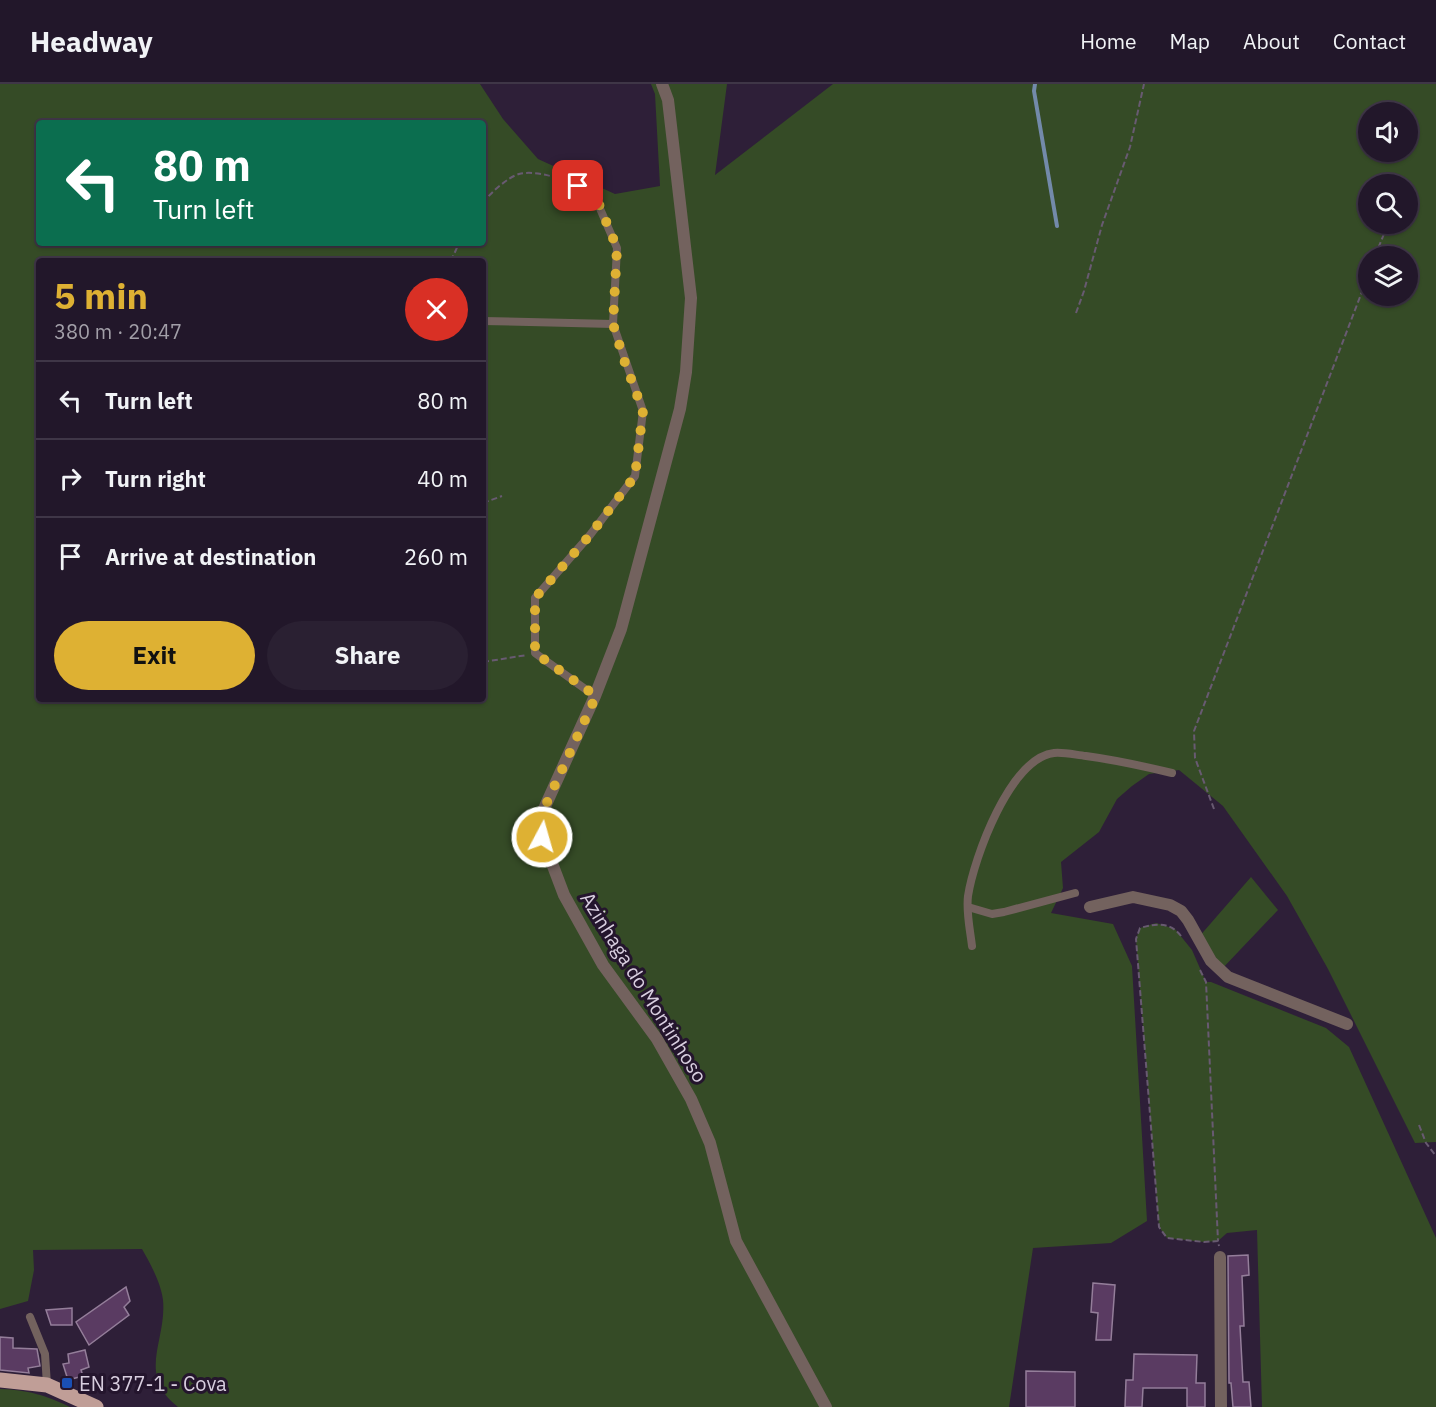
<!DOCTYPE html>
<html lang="en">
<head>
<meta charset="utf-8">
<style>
	body { margin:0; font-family:"IBM Plex Sans",sans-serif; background:#2a2032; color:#f1f3f6; height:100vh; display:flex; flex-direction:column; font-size:22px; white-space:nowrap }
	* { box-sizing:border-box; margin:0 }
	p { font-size:20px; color:#a29fa8 }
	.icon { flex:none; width:33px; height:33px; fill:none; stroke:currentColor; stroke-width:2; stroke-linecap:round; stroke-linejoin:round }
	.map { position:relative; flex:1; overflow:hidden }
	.drawer { position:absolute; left:36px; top:174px; width:450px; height:444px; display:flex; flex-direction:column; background:#22172a; border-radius:6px; box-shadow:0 2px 4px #0004,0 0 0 2px #3f3647 }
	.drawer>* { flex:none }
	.top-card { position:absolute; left:36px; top:36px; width:450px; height:126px; border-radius:6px; box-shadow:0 2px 4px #0004,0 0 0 2px #3f3647; background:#0b6e4f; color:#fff; overflow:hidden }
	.fabs { position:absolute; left:1358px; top:18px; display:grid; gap:12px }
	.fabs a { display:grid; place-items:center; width:60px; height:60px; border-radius:50%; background:#22172a; box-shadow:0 2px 4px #0004,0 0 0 2px #3f3647; font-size:30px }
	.pin { position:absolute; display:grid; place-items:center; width:51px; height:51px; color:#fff; margin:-26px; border-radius:12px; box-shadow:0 3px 9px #0006 }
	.me { position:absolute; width:66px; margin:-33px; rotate:6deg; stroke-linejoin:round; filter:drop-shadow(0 0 4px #0008) }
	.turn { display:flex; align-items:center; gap:21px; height:126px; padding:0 18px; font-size:27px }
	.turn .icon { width:78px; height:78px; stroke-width:2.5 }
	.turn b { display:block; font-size:42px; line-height:51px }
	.round { display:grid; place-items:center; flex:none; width:63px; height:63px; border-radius:32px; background:#2a2032 }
	.summary { display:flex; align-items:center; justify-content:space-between; height:102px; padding:0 18px }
	h1 { font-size:36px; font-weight:700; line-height:45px; color:#deb133 }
	.action { display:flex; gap:12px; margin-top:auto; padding:12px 18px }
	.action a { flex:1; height:69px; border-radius:36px; background:#deb133; color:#111; font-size:24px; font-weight:700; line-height:69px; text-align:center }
	.action a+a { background:#2a2032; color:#f1f3f6 }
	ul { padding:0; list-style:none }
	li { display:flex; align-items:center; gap:18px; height:78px; padding:0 18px; border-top:2px solid #3f3647 }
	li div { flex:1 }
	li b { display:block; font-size:22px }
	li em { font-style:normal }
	header { display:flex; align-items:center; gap:36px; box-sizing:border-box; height:84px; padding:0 30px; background:#22172a; border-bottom:2px solid #3f3647 }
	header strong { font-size:28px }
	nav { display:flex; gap:33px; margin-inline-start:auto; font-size:21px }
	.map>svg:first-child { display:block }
</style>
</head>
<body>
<header>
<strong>Headway</strong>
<nav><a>Home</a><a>Map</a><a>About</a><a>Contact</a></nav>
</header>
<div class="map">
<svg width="1436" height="1323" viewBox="0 0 1436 1323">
	<rect width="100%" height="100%" fill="#2e1f38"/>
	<path fill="#354b26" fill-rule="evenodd" d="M0,0H480L503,35L538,75L615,110L660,102L655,10L651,0H727L715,91L833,0H1436V1058L1415,1059L1328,885L1287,812L1223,722L1179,686L1149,690L1132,702L1117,715L1099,748L1061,778L1063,804L1051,829L1113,840L1132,882L1147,1137L1111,1159L1033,1164L1009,1323H178C136,1290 167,1257 163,1216C161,1199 150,1179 142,1165L33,1166L34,1186L28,1217L0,1225ZM1368,28H1407V68H1368ZM39,39H483V159H39ZM1368,100H1407V140H1368ZM1368,172H1407V212H1368ZM39,177H483V615H39Z
		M1251,793L1278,826L1220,887L1198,854Z
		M1156,839L1175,845L1192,866L1206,898H1211L1326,944L1349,963L1436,1154V1323H1262L1257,1146L1227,1149L1218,1157L1204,1158L1167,1154L1159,1143L1136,855L1140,844Z
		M0,1305C28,1306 45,1311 70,1323H0Z"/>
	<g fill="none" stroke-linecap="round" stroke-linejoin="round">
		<path stroke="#738aaa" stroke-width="4" d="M1035,0L1034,7L1057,142"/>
	</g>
	<path fill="#5a3b62" stroke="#947e9a" stroke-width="1.5" d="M1248,1171L1249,1191L1242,1192L1244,1242H1240L1243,1298H1249L1251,1323H1233L1231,1299H1229L1228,1172Z
		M1093,1199L1115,1201L1111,1256H1096L1098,1229L1091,1228Z
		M126,1203L130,1217L124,1223L129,1231L89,1261L76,1238Z
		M72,1224V1241H51L46,1226Z
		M0,1253L13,1254V1264L37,1265L40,1282L28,1284L29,1289L0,1286Z
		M85,1266L89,1283L81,1286L83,1292L68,1296L63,1280L69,1279L68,1270Z
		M1134,1270L1197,1271L1196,1299H1205V1323H1187V1304H1143L1142,1323H1125L1126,1296H1133Z
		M1026,1287L1075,1288V1323H1026Z"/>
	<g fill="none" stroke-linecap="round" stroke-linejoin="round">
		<path stroke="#685a71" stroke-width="2" stroke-dasharray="6 3" stroke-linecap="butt" d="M483,119C489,110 508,93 519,90C537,85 571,97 586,107
			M1375,172L1388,140
			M451,177L459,159
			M1076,229L1084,207L1102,141L1130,63L1144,0
			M483,419L502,412
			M483,578L527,571
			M1214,725L1195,674L1194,647L1368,192
			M1181,852C1170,838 1157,839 1140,844L1136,855L1159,1143L1167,1154L1204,1158L1218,1157L1219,1162
			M1200,886L1206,898L1218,1157
			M1419,1041L1426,1059L1436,1072"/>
		<path stroke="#73625e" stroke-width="8" d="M483,237L613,240
			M595,612L535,569V514L590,451L635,392L643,327L613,240L617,164L595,113
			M968,823L992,830L1004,828L1075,809
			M972,862C970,845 966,828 968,812C974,774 1010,674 1054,669C1064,668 1076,671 1086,672C1115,676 1143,682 1172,689
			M30,1233L45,1270L47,1301"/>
		<path stroke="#73625e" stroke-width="12" d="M662,0L668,16L691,214L686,288L680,325L621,545L595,612L543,727L542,753L564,811L603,881L657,955L691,1015L710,1059L736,1157L826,1323
			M1090,823L1133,813L1170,821L1181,827L1188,836L1211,877L1228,893L1347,940
			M1220,1173L1221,1323"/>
		<path stroke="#c09e97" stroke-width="15" d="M0,1296L47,1301L96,1323"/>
	</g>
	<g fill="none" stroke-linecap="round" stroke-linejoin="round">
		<path stroke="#deb133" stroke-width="10" stroke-dasharray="0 18" d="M542,753L543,727L596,612L535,569V514L590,451L635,392L643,327L624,276L613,240L617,164L596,113L578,102"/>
	</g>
	<rect fill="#1a4fb4" stroke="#24152d" stroke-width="2" x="61" y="1293" width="12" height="12" rx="3"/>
	<g text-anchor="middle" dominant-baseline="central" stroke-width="6" stroke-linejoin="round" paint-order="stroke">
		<g font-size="20" fill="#d8cedf" stroke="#24152d">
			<text transform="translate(644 903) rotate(58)">Azinhaga do Montinhoso</text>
		</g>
		<g font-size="20" fill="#d8cedf" stroke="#24152d" text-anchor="start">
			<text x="79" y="1299">EN 377-1 - Cova</text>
		</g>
	</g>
</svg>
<div class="fabs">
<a><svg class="icon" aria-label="sound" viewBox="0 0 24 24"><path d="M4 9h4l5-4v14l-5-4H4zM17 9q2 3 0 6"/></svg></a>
<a><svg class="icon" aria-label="search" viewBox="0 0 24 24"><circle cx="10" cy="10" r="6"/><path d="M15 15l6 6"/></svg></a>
<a><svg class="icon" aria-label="layers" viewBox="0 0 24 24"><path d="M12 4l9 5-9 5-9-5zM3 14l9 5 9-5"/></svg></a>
</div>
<div class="pin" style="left:578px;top:102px;background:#d93025"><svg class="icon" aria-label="arrive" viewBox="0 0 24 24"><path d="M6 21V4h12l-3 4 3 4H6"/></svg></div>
<svg class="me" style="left:542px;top:753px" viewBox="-20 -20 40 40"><circle r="17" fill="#deb133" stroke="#fff" stroke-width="3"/><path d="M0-11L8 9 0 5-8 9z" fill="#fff"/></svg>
<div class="top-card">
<div class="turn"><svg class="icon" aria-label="left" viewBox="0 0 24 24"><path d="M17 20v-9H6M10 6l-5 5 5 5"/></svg><div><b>80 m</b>Turn left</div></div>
</div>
<section class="drawer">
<div class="summary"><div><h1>5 min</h1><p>380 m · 20:47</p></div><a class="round" style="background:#d93025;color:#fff"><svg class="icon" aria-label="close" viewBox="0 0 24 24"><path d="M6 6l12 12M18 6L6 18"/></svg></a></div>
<ul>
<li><svg class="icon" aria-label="left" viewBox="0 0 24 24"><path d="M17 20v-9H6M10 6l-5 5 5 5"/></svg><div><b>Turn left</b></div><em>80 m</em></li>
<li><svg class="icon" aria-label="right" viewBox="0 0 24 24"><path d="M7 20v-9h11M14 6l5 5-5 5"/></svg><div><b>Turn right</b></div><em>40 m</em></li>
<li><svg class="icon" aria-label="arrive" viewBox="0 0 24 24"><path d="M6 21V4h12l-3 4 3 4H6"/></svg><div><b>Arrive at destination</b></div><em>260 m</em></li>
</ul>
<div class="action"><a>Exit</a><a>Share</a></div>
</section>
</div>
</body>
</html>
